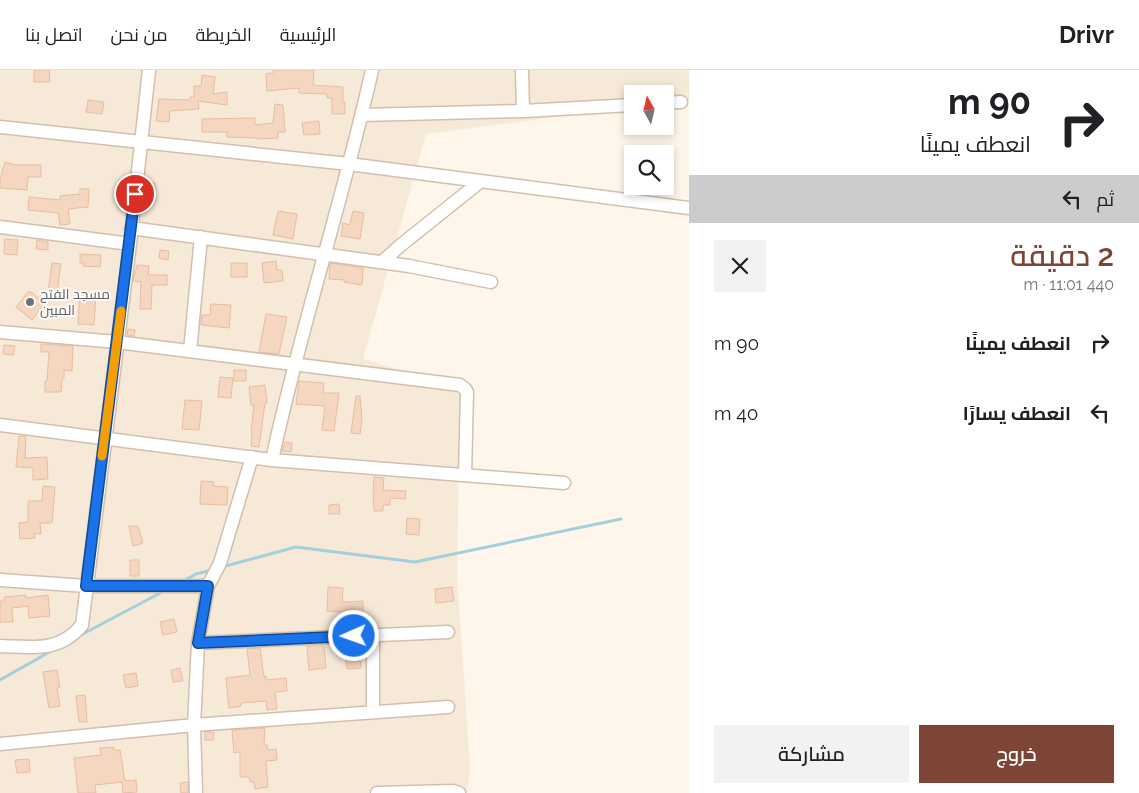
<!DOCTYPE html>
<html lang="ar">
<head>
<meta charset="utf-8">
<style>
	body { margin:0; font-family:Raleway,Cairo,sans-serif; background:#f2f2f2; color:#202124; direction:rtl; height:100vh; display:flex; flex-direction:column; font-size:19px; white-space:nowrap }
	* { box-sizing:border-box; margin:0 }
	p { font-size:16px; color:#757577 }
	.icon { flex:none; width:28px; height:28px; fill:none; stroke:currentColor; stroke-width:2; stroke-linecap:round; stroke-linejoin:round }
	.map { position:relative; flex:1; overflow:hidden; direction:ltr }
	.panel { display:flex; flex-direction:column; background:#fff; width:450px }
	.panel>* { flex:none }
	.top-card { background:#fff; color:#202124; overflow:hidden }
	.needle { width:32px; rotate:352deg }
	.fabs { position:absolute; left:624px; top:15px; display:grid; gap:10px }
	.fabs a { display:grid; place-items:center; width:50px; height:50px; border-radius:0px; background:#fff; box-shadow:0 2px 8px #0003; font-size:25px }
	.pin { position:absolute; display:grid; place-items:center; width:42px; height:42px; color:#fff; margin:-21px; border:2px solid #fff; border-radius:50%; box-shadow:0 1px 5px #0007 }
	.me { position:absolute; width:55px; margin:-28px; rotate:268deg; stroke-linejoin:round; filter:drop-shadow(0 0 4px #0008) }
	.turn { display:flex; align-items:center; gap:18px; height:105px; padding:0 25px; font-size:22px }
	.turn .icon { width:65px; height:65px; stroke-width:2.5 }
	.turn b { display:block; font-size:35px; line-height:42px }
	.then { display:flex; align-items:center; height:48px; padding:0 25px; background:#0003; gap:10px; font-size:19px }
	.round { display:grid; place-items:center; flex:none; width:52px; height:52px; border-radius:0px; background:#f2f2f2 }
	.head { display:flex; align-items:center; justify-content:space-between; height:85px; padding:0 25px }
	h1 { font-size:30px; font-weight:600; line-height:38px; color:#7c4535 }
	.primary-button { display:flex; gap:10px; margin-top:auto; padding:10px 25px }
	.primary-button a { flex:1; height:58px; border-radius:0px; background:#7c4535; color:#fff; font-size:20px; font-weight:600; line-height:58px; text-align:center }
	.primary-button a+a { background:#f2f2f2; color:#202124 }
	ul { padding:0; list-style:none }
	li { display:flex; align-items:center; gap:15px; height:70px; padding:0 25px }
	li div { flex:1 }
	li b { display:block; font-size:19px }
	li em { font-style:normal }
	header { display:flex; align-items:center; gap:30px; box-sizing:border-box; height:70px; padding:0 25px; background:#fff; border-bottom:1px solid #e0e0e0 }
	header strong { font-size:24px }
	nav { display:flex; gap:28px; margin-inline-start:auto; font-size:18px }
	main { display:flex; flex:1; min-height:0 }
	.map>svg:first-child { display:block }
</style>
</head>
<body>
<header>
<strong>Drivr</strong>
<nav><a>الرئيسية</a><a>الخريطة</a><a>من نحن</a><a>اتصل بنا</a></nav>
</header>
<main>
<section class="panel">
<div class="top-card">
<div class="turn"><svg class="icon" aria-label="right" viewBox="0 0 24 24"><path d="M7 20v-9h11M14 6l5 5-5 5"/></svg><div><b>90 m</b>انعطف يمينًا</div></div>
<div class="then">ثم<svg class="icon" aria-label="left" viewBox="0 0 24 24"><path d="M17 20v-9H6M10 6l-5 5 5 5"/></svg></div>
</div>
<div class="head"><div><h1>2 دقيقة</h1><p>440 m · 11:01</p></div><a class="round"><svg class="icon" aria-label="close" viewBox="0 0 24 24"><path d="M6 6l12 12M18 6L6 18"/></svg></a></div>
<ul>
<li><svg class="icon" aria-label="right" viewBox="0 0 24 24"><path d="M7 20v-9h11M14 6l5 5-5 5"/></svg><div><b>انعطف يمينًا</b></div><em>90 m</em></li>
<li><svg class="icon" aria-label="left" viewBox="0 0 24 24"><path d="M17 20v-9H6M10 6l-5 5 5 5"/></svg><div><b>انعطف يسارًا</b></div><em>40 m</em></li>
</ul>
<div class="primary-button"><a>خروج</a><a>مشاركة</a></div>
</section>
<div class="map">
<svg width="689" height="723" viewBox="0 0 689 723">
	<rect width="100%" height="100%" fill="#fef6ea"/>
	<path fill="#f6e9d8" d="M0,0H689V30L665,33V24H632V37L426,64L363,289L460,318L457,507L470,696L467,723H0Z"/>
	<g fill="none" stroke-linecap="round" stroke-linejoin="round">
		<path stroke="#a2d1dc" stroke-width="3" d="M222,497L296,477L415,492L621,449
			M183,511L196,504L212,500
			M79,566L164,521
			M0,610L53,580"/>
	</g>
	<path fill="#f5d6c0" stroke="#e8bd9f" d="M34,0H49L50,12H34Z
		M273,0H314L313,15L343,17V32H345V44H332V28H327V24L299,23V18L267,21L266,4L273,3Z
		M202,5L215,7L213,24L227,22V35L198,31L199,39L170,41L169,52L156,51L159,29L190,30V27H194V16H201Z
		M88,30L104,32L102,44L86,42Z
		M275,34L283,35L285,62H278V68L257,69V68L227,67V62H202V49L255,48V55L273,53Z
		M319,51L320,64L304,65L302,53Z
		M5,92L16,95H41V107H28L27,120L0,118V109Z
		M147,113H155V123H147Z
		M80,119H89L88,137L68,139L70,154L60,155L58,143L28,140L29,127L60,130V126L80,124Z
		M278,141L297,144L293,169L273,165Z
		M353,141L364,143L360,169L341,166L343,153L350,155Z
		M5,169L18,170L17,185L4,184Z
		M37,170L48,172V180L36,179Z
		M160,180L169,181L168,190L159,188Z
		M80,184L101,185L100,197L83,196L84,193H80Z
		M276,191L277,200H282L283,211L264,213L262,193Z
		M52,193L61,194L57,223L48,222Z
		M231,193H247V207H231Z
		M330,193L363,198L362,215L344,212V210L329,209Z
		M137,195L149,196L148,205H167V215H152L151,239H140L141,212L133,211Z
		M28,222H31L45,233L32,250L16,237Z
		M80,222L96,223L94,255L78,254Z
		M211,234L231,235L229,258L201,255L202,245H210Z
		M266,244L287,247L279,284L259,282Z
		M128,259L135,260L134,266L127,265Z
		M41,274L73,276L72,301L64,300V308H62L61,322H45V311H47L49,282H41Z
		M4,275L15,276L13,285L3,284Z
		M234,300H246V311H234Z
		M220,307L233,308L231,328L218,327Z
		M299,311L324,313L323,323H339L334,361L322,360L325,336L296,334Z
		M265,315L267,333H265L259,377L251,376L252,361H251L254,335H251L249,317Z
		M356,326H360L362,350L360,364L351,363Z
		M185,330L202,331L199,360L182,359Z
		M19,366L26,367L25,388L47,387L48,409L33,410V398L16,397Z
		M285,372L292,373L291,382L282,381Z
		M374,407L384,408L383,420L406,421L405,429L390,428V435H383V441H374L373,426Z
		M201,411L214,412L213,416L228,417L227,435L200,434Z
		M43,416L55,417L52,453H40L41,464H34L35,468L20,469L19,453L28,452V431H42Z
		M339,434L340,444H329V435Z
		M407,448L420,449L419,465L406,464Z
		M129,456H138L143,473L133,476Z
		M130,490H139V506H130Z
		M328,517L343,518L342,532L363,531V543L345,544V542L327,541Z
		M452,517L454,531L436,533L435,519Z
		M26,525V528L48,525L50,546L29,548L28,536L12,538L13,552H0V531H4V527Z
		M174,549L177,562L163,565L160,552Z
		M307,576H324L326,598L309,600Z
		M260,578L264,607L266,606V610L286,608L287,621L275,622L277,639L267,640L266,631L241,633V636L229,638L226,608L250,605L247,579Z
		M359,583L361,598L347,599L345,585Z
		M180,598L183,611L173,612L171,600Z
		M57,600L60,617L57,618L60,636L49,638L43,602Z
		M136,603L138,616L126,618L123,605Z
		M85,625L87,652H79L76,626Z
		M265,658L264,675H267L268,680L276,679L277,690L266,691L268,717L255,719L254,712H250L249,707H240V682L234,683L232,660Z
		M205,662H214L213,670H205Z
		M114,677V680H120L125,711L136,710L137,722L123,723L122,712L95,715L96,723H78L74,688L101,685L100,678Z
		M29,689L30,702L17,703L15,690Z
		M188,712V723H181L180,713Z"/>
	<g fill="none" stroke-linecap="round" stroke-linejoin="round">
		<defs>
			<path id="minor" d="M522,0L523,41
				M665,33L681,32
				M362,45L523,41L632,35
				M0,57L349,94L689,138
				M0,157L130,174
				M131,158L409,196L491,212
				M382,192L401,175L481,111
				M0,262L117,272L460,315L465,319L467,322L465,405
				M190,281L201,167
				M0,355L272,390L564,413
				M272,390C300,259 343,131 372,0
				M0,510L86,516H208
				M198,573L448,562
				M0,576C32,577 59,583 82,555L130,174L149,0
				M373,642V566
				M0,674L194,655L448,637
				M196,723L194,655L198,573L208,516L220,493L252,387
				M377,723L453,721L459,723"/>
		</defs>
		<use href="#minor" stroke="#d2bfae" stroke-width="15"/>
		<use href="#minor" stroke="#fff" stroke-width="12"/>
	</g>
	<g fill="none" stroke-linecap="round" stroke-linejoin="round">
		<defs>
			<path id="route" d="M135,124L86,516H208L198,573L354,566"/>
		</defs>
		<use href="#route" stroke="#114b97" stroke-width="12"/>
		<use href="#route" stroke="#1a73e8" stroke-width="9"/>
		<path stroke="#f59e0b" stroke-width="9" d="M102,386L121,241"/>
	</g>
	<circle fill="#6b7280" stroke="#fffaf2" stroke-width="2" cx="30" cy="232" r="5"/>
	<g text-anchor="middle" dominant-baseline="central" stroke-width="4" stroke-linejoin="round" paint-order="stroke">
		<g font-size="14" fill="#5b616d" stroke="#fffaf2" text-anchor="start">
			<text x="40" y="224">مسجد الفتح<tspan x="40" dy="16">المبين</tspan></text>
		</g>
	</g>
</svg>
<div class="fabs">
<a><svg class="needle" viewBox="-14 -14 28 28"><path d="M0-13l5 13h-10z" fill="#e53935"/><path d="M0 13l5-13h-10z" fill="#757577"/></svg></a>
<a><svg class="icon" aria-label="search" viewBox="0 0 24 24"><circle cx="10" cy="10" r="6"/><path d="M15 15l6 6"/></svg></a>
</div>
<div class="pin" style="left:135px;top:124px;background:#d93025"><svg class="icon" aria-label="arrive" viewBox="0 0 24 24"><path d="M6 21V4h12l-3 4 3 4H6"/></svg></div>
<svg class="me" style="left:354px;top:566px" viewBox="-20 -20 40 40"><circle r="17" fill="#1a73e8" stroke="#fff" stroke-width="3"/><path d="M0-11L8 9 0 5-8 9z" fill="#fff"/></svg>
</div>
</main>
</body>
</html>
